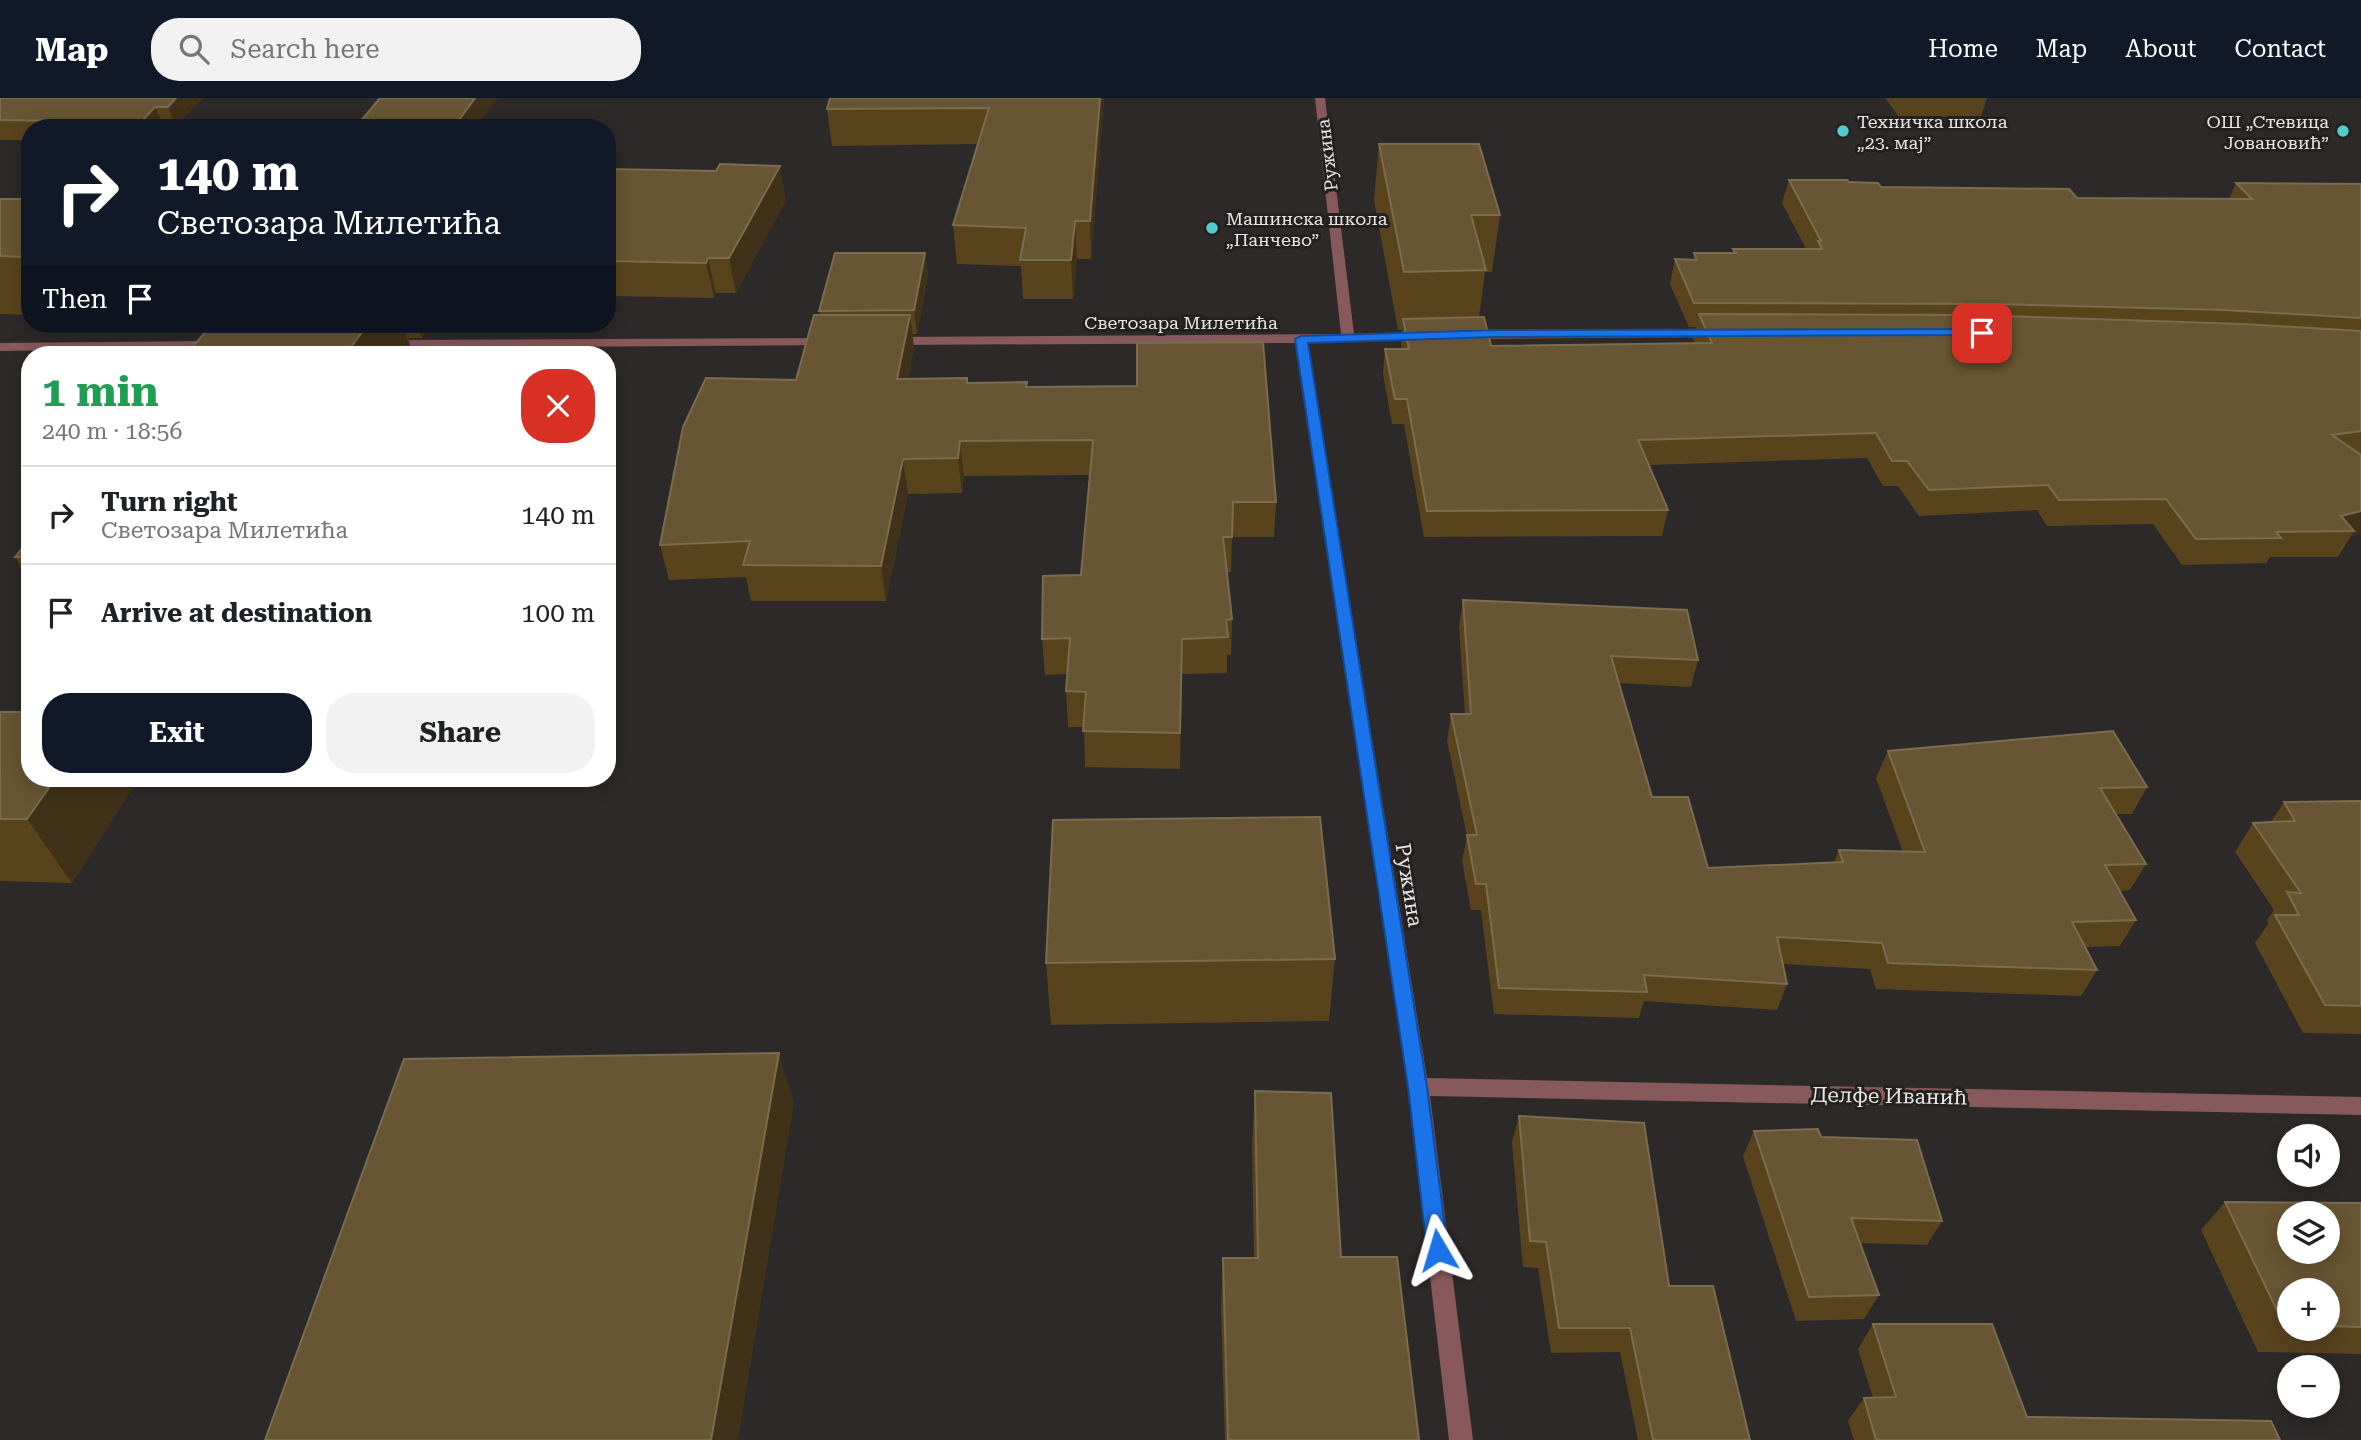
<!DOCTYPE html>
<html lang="en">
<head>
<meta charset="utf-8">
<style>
	body { margin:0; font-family:"Roboto Serif",serif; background:#f2f2f2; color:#202124; height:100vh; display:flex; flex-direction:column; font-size:26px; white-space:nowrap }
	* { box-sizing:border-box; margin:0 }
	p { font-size:23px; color:#757577 }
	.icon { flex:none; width:38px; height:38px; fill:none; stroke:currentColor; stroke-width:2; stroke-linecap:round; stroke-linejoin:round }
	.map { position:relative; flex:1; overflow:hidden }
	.panel { position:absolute; left:21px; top:248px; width:595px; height:441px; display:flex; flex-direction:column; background:#fff; border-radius:28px; box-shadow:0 4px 18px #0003 }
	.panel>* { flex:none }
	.guide { position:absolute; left:21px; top:21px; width:595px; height:214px; border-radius:28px; box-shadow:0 4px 18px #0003; background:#111827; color:#fff; overflow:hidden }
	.tools { position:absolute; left:2277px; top:1026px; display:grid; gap:14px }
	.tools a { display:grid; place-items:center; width:63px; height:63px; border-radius:50%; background:#fff; box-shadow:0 4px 18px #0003; font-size:35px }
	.pin { position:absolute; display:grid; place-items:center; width:60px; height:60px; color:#fff; margin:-30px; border-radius:14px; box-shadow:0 4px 10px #0006 }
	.me { position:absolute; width:77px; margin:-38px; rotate:353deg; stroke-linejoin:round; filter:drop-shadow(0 0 5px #0008) }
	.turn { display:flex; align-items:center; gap:24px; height:147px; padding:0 21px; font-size:32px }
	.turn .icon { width:91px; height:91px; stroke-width:2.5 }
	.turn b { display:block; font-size:49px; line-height:60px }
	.then { display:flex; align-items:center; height:66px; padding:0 21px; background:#0003; gap:14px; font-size:26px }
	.round { display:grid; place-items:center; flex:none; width:74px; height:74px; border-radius:28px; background:#f2f2f2 }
	.head { display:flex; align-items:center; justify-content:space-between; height:119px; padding:0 21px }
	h1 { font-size:42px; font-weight:700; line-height:52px; color:#1e9e55 }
	.cta { display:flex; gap:14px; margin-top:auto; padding:14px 21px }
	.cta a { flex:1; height:80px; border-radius:28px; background:#111827; color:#fff; font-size:28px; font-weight:700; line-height:80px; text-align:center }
	.cta a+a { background:#f2f2f2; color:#202124 }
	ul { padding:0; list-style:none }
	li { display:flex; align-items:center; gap:21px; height:98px; padding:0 21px; border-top:2px solid #e0e0e0 }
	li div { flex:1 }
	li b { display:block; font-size:26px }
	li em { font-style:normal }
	header { display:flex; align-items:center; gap:42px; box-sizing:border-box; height:98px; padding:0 35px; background:#111827; color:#fff }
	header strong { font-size:33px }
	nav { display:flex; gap:38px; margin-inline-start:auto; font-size:24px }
	.search { width:490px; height:63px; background:#f2f2f2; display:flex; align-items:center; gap:18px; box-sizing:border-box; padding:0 24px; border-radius:28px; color:#757577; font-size:26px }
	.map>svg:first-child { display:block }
</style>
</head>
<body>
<header>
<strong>Map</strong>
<div class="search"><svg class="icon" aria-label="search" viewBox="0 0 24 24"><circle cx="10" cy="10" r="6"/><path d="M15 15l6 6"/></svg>Search here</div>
<nav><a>Home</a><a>Map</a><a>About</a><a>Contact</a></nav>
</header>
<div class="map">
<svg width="2361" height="1342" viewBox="0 0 2361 1342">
	<rect width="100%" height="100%" fill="#2d2928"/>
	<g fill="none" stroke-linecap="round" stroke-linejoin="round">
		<path fill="#88595a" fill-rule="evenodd" d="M1315,0H1325L1354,236L1423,234L1429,238L1423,242L1308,245L1427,980L2361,999V1017L1430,998L1473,1342H1449L1408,989L1295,245L892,247L885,243L892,239L1341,236Z
			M1717,232L1722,233V239L1465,241L1459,237L1465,233Z
			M829,240L836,244L834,247L388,250L381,246L388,242Z
			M216,243L221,244V250L0,253V245Z"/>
	</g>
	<path fill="#59431d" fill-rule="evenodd" d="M0,0H203L176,28H164L162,30H30V42H0Z
		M1104,0L1091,161H1077L1073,201H1023L1021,168L957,166L953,127L978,46L832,48L827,11Z
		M1885,0H1987L1981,18L1899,19Z
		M1379,46L1500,117L1492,174H1485L1479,219L1491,248L1695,245L1693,240L1696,229H1689L1670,186L1675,161L1693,162L1694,155H1732L1733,151H1806L1782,105L1789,82L1849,84L1881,89L2077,100L2229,101L2236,85L2361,86V435L2351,438L2338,459H2270L2266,465L2182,467L2153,426L2047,428L2037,412L1919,418L1898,388H1883L1867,360L1649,367L1668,412L1662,438L1424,439L1404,326H1392L1383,276L1385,251H1402L1401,245L1402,232H1398L1374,102Z
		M607,71L786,102L736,195H716L714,200L607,198Z
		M0,101H30V217L0,216Z
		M925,155L928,178L917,236H912L914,250L908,281L1027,289L1276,404L1274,439H1232L1231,474H1227L1232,521L1231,557H1227V575L1182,576L1180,671L1085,669L1084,629H1068L1066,593L1067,576L1045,577L1042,541L1081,477L1090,377L964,378L962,395L908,396L886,503H751L746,479L669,482L660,447L796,282L820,217L819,213Z
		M212,226H431L422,240H408L412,253L410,257H186Z
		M30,441V482L15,459Z
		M1463,502L1698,562L1691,589L1619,585L1652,699L1708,770L1834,765L1839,752L1903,754L1876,680L1888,653L2147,689L2132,716H2115L2146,766L2130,792L2120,793L2136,822L2120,848L2086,849L2097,872L2081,898L1876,891L1870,871L1783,866L1787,886L1777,912L1644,903L1639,920L1494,916L1481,812H1471L1462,763L1467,738L1447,643L1451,616H1465L1459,529Z
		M0,614L134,687L72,785L0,783Z
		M2361,703V936L2303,935L2255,845L2268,826L2267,822L2274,812L2235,754L2253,725L2271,724L2284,704Z
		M1335,861L1329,923L1051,927L1046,865Z
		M1255,993L1341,1159L1419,1342H1225L1221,1211L1223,1160H1254L1252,1047Z
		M1519,1018L1669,1188L1750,1342H1638L1620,1254L1551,1255L1538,1170L1523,1169L1512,1044Z
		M1754,1033L1821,1039L1942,1123L1927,1147L1860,1145L1879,1197L1864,1221L1796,1223L1743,1058Z
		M2225,1104L2361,1105V1256L2258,1254L2201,1132ZM2289,1192H2328V1230H2289Z
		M1873,1226L2027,1319L2280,1342H1854L1848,1323L1864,1300H1873L1858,1251Z"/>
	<path fill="#413118" d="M176,0H203L176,28L168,9Z
		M475,0H498L476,30H453Z
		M1100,0H1104L1091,161L1090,123Z
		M155,9L164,28L162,30H144L141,24Z
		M780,68L786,102L736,195L729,160Z
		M1075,123L1077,161L1073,201L1071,162Z
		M925,155L928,178L917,236L914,212Z
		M708,160L716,195L714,200L706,165Z
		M910,217L914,250L901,315L897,281Z
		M368,226H402L412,253L410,257H345Z
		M417,226H431L422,240Z
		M960,343L964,378L962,395L958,360Z
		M903,361L908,396L886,503L881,468Z
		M2361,413V435L2351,438L2354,433L2341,418Z
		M1182,541V576L1180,671V635Z
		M55,681H130L134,687L72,785L27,721Z
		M779,955L794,1005L738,1342H711Z"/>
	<path fill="#685533" stroke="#7c6c4e" stroke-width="2" fill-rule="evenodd" d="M0,0H176L168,9H155L141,24L0,22Z
		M380,0H475L453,30H355Z
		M830,0H1100L1090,123H1075L1071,162H1020L1026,130L953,127L989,10L827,11Z
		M1379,46H1479L1500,117H1471L1486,172L1404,174Z
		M720,66L780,68L729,160H708L706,165L607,163V71L716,73Z
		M1789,82H1847L1849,84L1878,85L1881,89L2069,91L2077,100L2252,101L2236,85L2361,86V220L2224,212L1996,206L1694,205L1675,161L1697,162L1694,155H1736L1733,151H1822L1818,143H1821Z
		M0,101H30V159L0,158Z
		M835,155H925L914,212L819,213Z
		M1699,216L1975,217L2242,226L2361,233V333L2332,337L2361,357V413L2341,418L2354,433L2276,434L2281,440L2196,441L2166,401L2059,402L2048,387L1929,392L1907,363H1892L1876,335L1638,342L1668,412L1427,413L1407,301H1395L1385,251H1409L1403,221L1484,219L1491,248L1712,245Z
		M814,217H910L897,281L967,280V285L1027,284L1026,289L1137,288V245L1263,244L1276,404H1233L1232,439H1223L1232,521L1226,522L1228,539L1182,541L1180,635L1083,633L1086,594L1066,593L1070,540L1042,541L1043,478L1081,477L1093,342L960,343L958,360L903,361L881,468L743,467L750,443L660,447L683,329L706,280L796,282Z
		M212,226H368L345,257H186Z
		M30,441V459H15Z
		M1463,502L1687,512L1698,562L1611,558L1652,699H1688L1708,770L1843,764L1839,752L1925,754L1888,653L2113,633L2147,689L2100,690L2146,766L2105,767L2136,822L2072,824L2097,872L1888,865L1882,845L1777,839L1787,886L1644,877L1647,894L1499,890L1486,786H1476L1467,737H1477L1451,616H1471Z
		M0,614H30V681H55L27,721H0Z
		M2361,703V908L2325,907L2275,817H2299L2287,794L2301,795L2253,725L2295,723L2284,704Z
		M1320,719L1335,861L1046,865L1053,722Z
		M779,955L711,1342H265L404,961Z
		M1255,993L1331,995L1341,1159H1397L1419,1342H1228L1223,1160H1258Z
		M1519,1018L1644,1025L1669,1188H1713L1750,1342H1653L1630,1230H1559L1546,1144L1530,1143Z
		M1818,1031L1821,1039L1917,1042L1942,1123L1851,1120L1879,1197L1809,1199L1754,1033Z
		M2225,1104L2361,1105V1229L2328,1228V1192H2289V1227H2284ZM2289,1115H2328V1153H2289Z
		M1873,1226H1992L2027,1319L2271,1323L2280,1342H1876L1864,1300L1896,1299Z"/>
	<path fill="#1a73e8" stroke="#114b97" stroke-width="2" d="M1982,231L1988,235L1986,237L1497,239L1308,245L1427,989L1448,1152L1445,1158L1438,1161L1430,1158L1427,1152L1408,989L1295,241L1301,238L1497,232Z"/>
	<g fill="#52ccd0" stroke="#23201e" stroke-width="2.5">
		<circle cx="1843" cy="33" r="7"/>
		<circle cx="2343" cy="33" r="7"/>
		<circle cx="1212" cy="130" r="7"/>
	</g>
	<g text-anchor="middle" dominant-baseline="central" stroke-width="6" stroke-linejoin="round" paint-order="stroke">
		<g font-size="18" fill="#e8e6e5" stroke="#23201e" text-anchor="start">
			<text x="1857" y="23">Техничка школа<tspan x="1857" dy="21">„23. мај”</tspan></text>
			<text x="2329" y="23" text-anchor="end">ОШ „Стевица<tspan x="2329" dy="21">Јовановић”</tspan></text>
			<text x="1226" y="120">Машинска школа<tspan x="1226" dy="21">„Панчево”</tspan></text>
		</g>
		<g font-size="18" fill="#e8e6e5" stroke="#23201e">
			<text transform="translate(1327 57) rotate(-97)">Ружина</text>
			<text x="1181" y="224">Светозара Милетића</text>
		</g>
		<g font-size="21" fill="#e8e6e5" stroke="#23201e">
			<text transform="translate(1409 787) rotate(81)">Ружина</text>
			<text transform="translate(1889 998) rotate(1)">Делфе Иванић</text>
		</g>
	</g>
</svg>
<div class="tools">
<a><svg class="icon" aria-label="sound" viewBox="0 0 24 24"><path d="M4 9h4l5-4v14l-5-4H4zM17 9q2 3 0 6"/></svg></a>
<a><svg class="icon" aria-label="layers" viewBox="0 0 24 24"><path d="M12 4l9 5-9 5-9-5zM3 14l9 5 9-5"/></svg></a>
<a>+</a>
<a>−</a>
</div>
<div class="pin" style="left:1982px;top:235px;background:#d93025"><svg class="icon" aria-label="arrive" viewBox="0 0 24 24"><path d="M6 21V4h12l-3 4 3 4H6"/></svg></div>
<svg class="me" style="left:1438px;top:1152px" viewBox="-20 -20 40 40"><path d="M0-17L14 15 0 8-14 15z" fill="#1a73e8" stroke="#fff" stroke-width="4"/></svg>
<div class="guide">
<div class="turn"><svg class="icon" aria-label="right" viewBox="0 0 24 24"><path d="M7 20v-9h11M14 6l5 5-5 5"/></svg><div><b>140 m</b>Светозара Милетића</div></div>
<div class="then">Then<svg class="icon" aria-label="arrive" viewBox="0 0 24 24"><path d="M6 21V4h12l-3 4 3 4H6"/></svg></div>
</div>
<section class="panel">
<div class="head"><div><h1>1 min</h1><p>240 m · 18:56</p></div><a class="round" style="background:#d93025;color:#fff"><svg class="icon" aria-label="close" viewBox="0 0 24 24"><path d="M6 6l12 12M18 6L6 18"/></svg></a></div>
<ul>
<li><svg class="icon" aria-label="right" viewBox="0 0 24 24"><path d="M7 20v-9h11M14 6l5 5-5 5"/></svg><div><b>Turn right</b><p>Светозара Милетића</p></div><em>140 m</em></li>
<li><svg class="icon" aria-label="arrive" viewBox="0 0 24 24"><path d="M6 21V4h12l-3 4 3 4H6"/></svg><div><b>Arrive at destination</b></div><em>100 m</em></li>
</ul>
<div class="cta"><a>Exit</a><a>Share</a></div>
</section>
</div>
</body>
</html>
